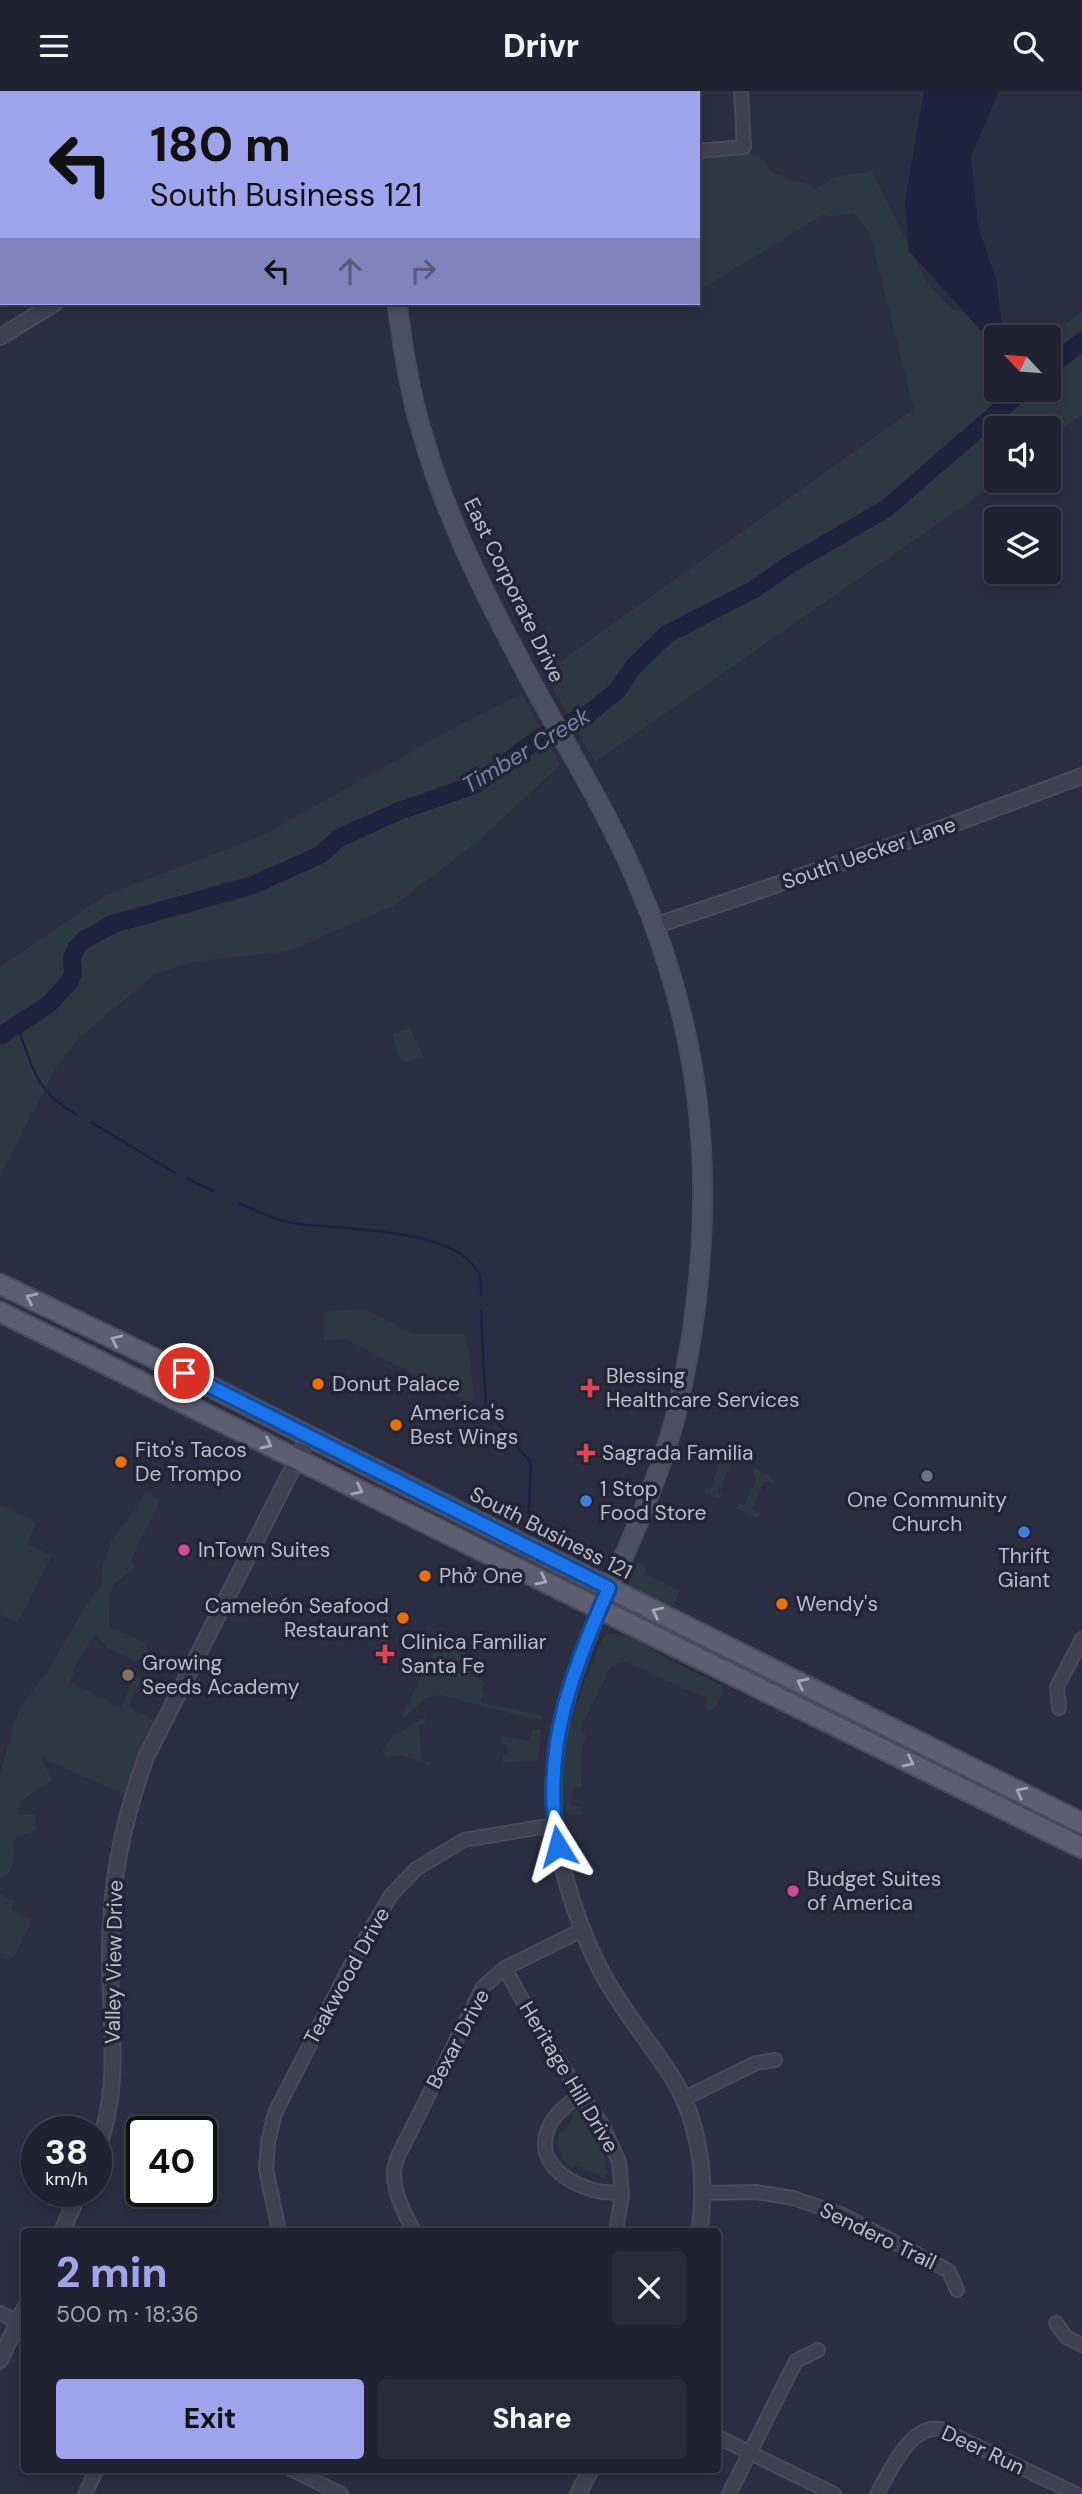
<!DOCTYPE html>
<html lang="en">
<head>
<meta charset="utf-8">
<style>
	body { margin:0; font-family:"DM Sans",sans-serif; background:#282a39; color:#f1f3f6; height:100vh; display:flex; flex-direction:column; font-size:26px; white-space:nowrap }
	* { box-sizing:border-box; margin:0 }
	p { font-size:23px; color:#a2a4ab }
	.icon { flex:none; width:38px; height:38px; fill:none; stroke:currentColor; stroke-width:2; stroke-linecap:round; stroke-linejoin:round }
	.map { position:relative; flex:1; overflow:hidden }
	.details { position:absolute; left:21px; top:2137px; width:700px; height:245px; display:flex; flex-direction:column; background:#202231; border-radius:7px; box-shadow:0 4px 10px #0003,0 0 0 2px #3d3f4d }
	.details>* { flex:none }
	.guide { position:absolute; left:0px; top:0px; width:700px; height:214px; box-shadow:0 4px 10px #0003,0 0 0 2px #3d3f4d; background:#9fa5ed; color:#111; overflow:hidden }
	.needle { width:46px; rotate:296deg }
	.buttons { position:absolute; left:984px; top:234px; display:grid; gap:14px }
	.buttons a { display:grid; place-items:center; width:77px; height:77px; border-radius:7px; background:#202231; box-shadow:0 4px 10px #0003,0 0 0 2px #3d3f4d; font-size:35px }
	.speed { position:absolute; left:21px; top:2025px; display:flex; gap:14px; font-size:35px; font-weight:700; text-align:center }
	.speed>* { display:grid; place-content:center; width:91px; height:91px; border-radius:50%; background:#202231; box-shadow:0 4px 10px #0003,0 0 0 2px #3d3f4d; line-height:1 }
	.speed small { font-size:18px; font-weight:400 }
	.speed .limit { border:4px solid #111; border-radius:10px; background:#fff; color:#111 }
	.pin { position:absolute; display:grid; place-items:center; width:60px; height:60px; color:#fff; margin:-30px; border:4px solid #fff; border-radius:50%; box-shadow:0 2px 7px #0007 }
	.me { position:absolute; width:77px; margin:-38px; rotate:352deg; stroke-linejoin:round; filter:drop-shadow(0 0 5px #0008) }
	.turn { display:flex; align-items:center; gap:24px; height:147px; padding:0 35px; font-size:32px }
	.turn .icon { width:91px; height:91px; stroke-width:2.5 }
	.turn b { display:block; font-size:49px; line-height:60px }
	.lanes { display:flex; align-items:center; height:66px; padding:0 35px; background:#0003; justify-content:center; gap:35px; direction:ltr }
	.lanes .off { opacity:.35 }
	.round { display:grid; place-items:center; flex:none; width:74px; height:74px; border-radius:7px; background:#282a39 }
	.overview { display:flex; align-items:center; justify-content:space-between; height:119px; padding:0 35px }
	h1 { font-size:42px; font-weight:800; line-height:52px; color:#9fa5ed }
	.cta { display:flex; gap:14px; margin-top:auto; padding:14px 35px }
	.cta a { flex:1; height:80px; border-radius:7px; background:#9fa5ed; color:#111; font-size:28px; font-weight:800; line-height:80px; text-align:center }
	.cta a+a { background:#282a39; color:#f1f3f6 }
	header { display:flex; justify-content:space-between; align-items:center; height:91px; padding:0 35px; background:#202231; font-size:32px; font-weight:800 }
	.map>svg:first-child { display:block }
</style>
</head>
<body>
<header><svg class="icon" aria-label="menu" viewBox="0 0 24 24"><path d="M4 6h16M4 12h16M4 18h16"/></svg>Drivr<svg class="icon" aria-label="search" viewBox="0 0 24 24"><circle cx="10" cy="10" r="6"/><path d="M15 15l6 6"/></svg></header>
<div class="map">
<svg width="1082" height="2403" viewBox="0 0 1082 2403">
	<rect width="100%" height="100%" fill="#2b2e41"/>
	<path fill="#2d3942" d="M750,62C766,66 765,77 777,83C789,90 803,90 816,98L834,86L872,80L927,192L953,219L977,224L997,245L996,299H1048V247H1046L1082,221V323L1048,349V338H996V390L966,413L595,671L544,582L914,318L870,143L854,122L828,126L824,123L698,200V67Z
		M522,603L560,674L477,751L393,815L289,860L191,871L155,883L78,948L54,980L0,1084V876L106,804L262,745L456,636Z
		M410,937L424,966L408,971L401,970L392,943Z
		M365,1218L413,1243H464L470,1265L474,1309L467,1310L345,1248L324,1249V1222L330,1220Z
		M717,1357L742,1371L741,1373L733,1370L718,1401L722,1404L719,1408L704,1401L706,1397L711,1398L721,1364L714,1360Z
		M753,1376L770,1385L774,1392L765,1390L752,1418L760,1422L757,1427L736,1417L739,1412L744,1414L757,1387L753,1382Z
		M147,1401L160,1410C151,1431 139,1448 131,1470L136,1475L113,1494L109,1513V1536L144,1551L151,1565L135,1570L108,1557L95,1543L76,1573L70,1591L121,1617L135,1585L142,1587L128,1616L155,1630L156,1633L126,1704L46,1669V1666L40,1667L53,1688L21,1710L18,1723L35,1724L37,1738L13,1749C15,1765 16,1780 0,1788V1683L14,1633L21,1615L51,1575L86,1514L101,1495L103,1473L112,1449Z
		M0,1413L36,1432L27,1453L52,1465L17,1532L0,1523Z
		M635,1472L642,1473L646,1478L645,1482L680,1500L674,1514L667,1516L634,1500L629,1495L631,1479Z
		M607,1542L632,1545L673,1571L721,1594L724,1600L715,1617L708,1619L706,1618L705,1607L624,1570L611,1576L580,1638L586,1643L582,1656L581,1696L573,1697L571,1714L581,1716L582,1724H567C549,1681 576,1612 593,1571C597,1561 600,1550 607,1542Z
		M442,1543L467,1556L457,1576L485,1591L481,1599L484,1601L480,1611L543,1625L542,1630L441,1604L427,1606L403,1627L402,1625Z
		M426,1627V1632L419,1634L422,1670L430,1671V1674L400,1664L387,1666L382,1661L390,1648L421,1628Z
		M533,1639H541L538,1670L502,1671L503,1664H508L507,1654L501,1653V1645L529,1650Z
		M0,1803L14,1810L11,1818L32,1830L14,1866L12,1865L9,1870L0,1866Z
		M577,2020C596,2029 605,2062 608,2081L603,2086L575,2074L572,2077C560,2069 556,2054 559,2041H563L574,2026L572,2024Z"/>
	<path fill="#1f223e" d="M924,0H999L971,66L978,135L996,189L1002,233L983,242L909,160L905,111Z"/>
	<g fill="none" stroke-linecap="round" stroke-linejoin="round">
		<path stroke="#1f223e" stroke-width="2.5" d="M996,236L1002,247
			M17,934C32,974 35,1001 76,1023
			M91,1031L175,1082
			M188,1088L213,1100
			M239,1112C259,1121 277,1130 299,1133C344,1139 457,1136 479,1183C482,1189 481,1197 481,1204
			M481,1220L486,1318L531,1372L528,1437"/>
		<path stroke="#1f223e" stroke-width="18" d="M1048,278L1082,250
			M0,945L48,914L70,890L73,882L72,867L77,856L84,849L113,833L253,794L320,764L339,747L399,720L475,694L541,646L588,623L617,600L633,576L667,543L753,499L789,474L887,417L1023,299"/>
		<defs>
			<path id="minor" d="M698,60L744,56L741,0
				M1059,1617L1057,1596L1082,1548
				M505,1877L541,1944L603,2035L619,2071L622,2103L616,2140
				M581,2003C570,2012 556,2021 550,2034C533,2067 562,2089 590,2098C600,2102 612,2101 622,2103
				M683,2008L756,1972L775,1969
				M701,2102L756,2101L793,2107L843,2124L949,2180L957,2199
				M279,2140L266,2078L268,2051L275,2022L358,1860L391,1804L416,1778L464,1749L554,1734
				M414,2140C405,2125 393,2100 394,2081C394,2076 397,2070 398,2065L483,1896L505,1877L582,1839
				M0,2222L18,2231
				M1056,2232L1066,2246L1082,2254
				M718,2346L834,2403
				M291,2378L341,2403
				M85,2403L97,2378
				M729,2403L796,2270L818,2259
				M877,2403C890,2380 911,2332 941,2338L1076,2403"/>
			<path id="tertiary" d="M0,246L55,212
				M654,835L921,745L1082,685
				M600,1518C557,1620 536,1697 571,1806C581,1837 592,1866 609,1894C628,1926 652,1955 672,1986C699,2029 708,2090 699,2140
				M96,2061C123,1996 109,1928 110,1860C111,1787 122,1734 146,1666L309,1345
				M62,2140L80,2100
				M0,2269L24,2218
				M578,2403L591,2378"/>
			<path id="secondary" d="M371,0L372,2
				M404,2L406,0
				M397,212C403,258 410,304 424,348C447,428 485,504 524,577C561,647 604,714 635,786C701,938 716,1079 692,1242C687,1272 682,1302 674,1331C656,1395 628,1457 600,1518"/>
			<path id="primary" d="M0,1193L162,1271L609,1497L1082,1732
				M0,1221L1082,1757"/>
		</defs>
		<use href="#minor" stroke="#494a5a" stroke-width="16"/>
		<use href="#tertiary" stroke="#494a5a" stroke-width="18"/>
		<use href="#secondary" stroke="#494a5a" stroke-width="21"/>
		<use href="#primary" stroke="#494a5a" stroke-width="23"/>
		<use href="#minor" stroke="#3f4151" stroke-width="12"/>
		<use href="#tertiary" stroke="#3f4151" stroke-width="14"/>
		<use href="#secondary" stroke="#4d4f63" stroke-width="18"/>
		<use href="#primary" stroke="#5d5f71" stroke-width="19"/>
	</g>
	<defs><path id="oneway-chevron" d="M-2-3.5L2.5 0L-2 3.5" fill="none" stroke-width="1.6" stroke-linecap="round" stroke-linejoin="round" transform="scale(1.75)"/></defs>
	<g stroke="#a4a6b4">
		<use href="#oneway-chevron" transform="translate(31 1207) rotate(-154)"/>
		<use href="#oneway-chevron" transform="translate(116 1249) rotate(-154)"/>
		<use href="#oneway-chevron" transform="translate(267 1353) rotate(27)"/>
		<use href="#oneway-chevron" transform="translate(358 1399) rotate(26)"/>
		<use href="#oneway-chevron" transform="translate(542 1489) rotate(26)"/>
		<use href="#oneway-chevron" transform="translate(657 1521) rotate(-154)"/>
		<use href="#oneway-chevron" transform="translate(802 1592) rotate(-154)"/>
		<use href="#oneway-chevron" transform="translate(909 1671) rotate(26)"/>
		<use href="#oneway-chevron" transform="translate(1021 1701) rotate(-153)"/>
	</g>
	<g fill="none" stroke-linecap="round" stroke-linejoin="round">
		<defs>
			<path id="route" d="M184,1282L609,1497C571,1581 541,1661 558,1755"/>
		</defs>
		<use href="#route" stroke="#114b97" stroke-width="18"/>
		<use href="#route" stroke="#1a73e8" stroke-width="12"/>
	</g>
	<g fill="#e8710a" stroke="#232536" stroke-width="2.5">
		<circle cx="318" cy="1293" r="7"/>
		<circle cx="396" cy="1334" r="7"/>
		<circle cx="121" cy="1371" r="7"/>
		<circle cx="425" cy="1485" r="7"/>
		<circle cx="782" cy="1513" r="7"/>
		<circle cx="403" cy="1527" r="7"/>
	</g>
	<g fill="#e0444e" stroke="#232536" stroke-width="2.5">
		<path d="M586.5 1286.5h7v7h7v7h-7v7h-7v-7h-7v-7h7z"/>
		<path d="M582.5 1351.5h7v7h7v7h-7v7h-7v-7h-7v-7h7z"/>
		<path d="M381.5 1552.5h7v7h7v7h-7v7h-7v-7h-7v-7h7z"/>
	</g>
	<circle fill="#6b7280" stroke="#232536" stroke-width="2.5" cx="927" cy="1385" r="7"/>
	<g fill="#3f7fe0" stroke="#232536" stroke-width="2.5">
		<circle cx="586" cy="1410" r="7"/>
		<circle cx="1024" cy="1441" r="7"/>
	</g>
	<g fill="#d1479c" stroke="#232536" stroke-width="2.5">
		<circle cx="184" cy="1459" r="7"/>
		<circle cx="793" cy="1800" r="7"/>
	</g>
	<circle fill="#8d6e63" stroke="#232536" stroke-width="2.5" cx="128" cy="1584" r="7"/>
	<g text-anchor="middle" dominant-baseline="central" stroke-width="7" stroke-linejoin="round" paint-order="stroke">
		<g font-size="21" fill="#bcbdcb" stroke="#232536">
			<text transform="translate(514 499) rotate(64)">East Corporate Drive</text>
			<text transform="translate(869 762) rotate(-19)">South Uecker Lane</text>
			<text transform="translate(551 1442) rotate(27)">South Business 121</text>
			<text transform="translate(114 1871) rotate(-89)">Valley View Drive</text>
			<text transform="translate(347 1885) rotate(-61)">Teakwood Drive</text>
			<text transform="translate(458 1948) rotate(-62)">Bexar Drive</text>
			<text transform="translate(569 1986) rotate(59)">Heritage Hill Drive</text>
			<text transform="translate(878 2145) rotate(26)">Sendero Trail</text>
			<text transform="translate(983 2359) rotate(25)">Deer Run</text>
		</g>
		<g font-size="21" fill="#bcbdcb" stroke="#232536" text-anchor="start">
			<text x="606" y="1285">Blessing<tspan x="606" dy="24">Healthcare Services</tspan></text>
			<text x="332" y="1293">Donut Palace</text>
			<text x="410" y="1322">America's<tspan x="410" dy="24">Best Wings</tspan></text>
			<text x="135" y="1359">Fito's Tacos<tspan x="135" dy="24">De Trompo</tspan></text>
			<text x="602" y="1362">Sagrada Familia</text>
			<text x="600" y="1398">1 Stop<tspan x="600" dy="24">Food Store</tspan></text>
			<text x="927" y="1409" text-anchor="middle">One Community<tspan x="927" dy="24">Church</tspan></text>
			<text x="198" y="1459">InTown Suites</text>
			<text x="1024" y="1465" text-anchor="middle">Thrift<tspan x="1024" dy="24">Giant</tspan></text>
			<text x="439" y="1485">Phở One</text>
			<text x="796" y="1513">Wendy's</text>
			<text x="389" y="1515" text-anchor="end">Cameleón Seafood<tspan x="389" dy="24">Restaurant</tspan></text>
			<text x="401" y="1551">Clinica Familiar<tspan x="401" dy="24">Santa Fe</tspan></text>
			<text x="142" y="1572">Growing<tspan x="142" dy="24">Seeds Academy</tspan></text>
			<text x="807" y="1788">Budget Suites<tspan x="807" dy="24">of America</tspan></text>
		</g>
		<g font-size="23" font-style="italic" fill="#7a7fa5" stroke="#232536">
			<text transform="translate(526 659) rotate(-31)">Timber Creek</text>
		</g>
	</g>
</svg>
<div class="buttons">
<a><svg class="needle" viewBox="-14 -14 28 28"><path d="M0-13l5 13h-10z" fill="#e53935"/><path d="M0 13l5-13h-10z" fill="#a2a4ab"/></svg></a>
<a><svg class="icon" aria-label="sound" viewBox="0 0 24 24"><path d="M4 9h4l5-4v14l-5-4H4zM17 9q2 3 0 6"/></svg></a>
<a><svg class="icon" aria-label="layers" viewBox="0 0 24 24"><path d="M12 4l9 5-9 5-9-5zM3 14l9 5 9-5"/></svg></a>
</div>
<div class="speed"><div>38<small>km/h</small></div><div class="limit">40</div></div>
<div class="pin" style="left:184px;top:1282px;background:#d93025"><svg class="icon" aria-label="arrive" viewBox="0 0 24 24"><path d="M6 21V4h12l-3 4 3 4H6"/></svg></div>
<svg class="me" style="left:558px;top:1755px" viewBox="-20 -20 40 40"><path d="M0-17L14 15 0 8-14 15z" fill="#1a73e8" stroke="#fff" stroke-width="4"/></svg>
<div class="guide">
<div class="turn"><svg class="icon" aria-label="left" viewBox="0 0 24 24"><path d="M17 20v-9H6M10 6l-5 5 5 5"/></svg><div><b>180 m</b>South Business 121</div></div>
<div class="lanes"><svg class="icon" aria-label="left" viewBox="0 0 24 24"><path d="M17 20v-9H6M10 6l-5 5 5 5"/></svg><svg class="icon off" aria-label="ahead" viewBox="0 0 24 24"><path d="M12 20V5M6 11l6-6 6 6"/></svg><svg class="icon off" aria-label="right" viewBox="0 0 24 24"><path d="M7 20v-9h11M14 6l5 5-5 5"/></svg></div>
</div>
<section class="details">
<div class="overview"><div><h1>2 min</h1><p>500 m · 18:36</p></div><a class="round"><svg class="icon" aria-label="close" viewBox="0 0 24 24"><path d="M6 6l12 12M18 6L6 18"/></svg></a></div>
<div class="cta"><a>Exit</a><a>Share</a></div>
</section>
</div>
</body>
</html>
